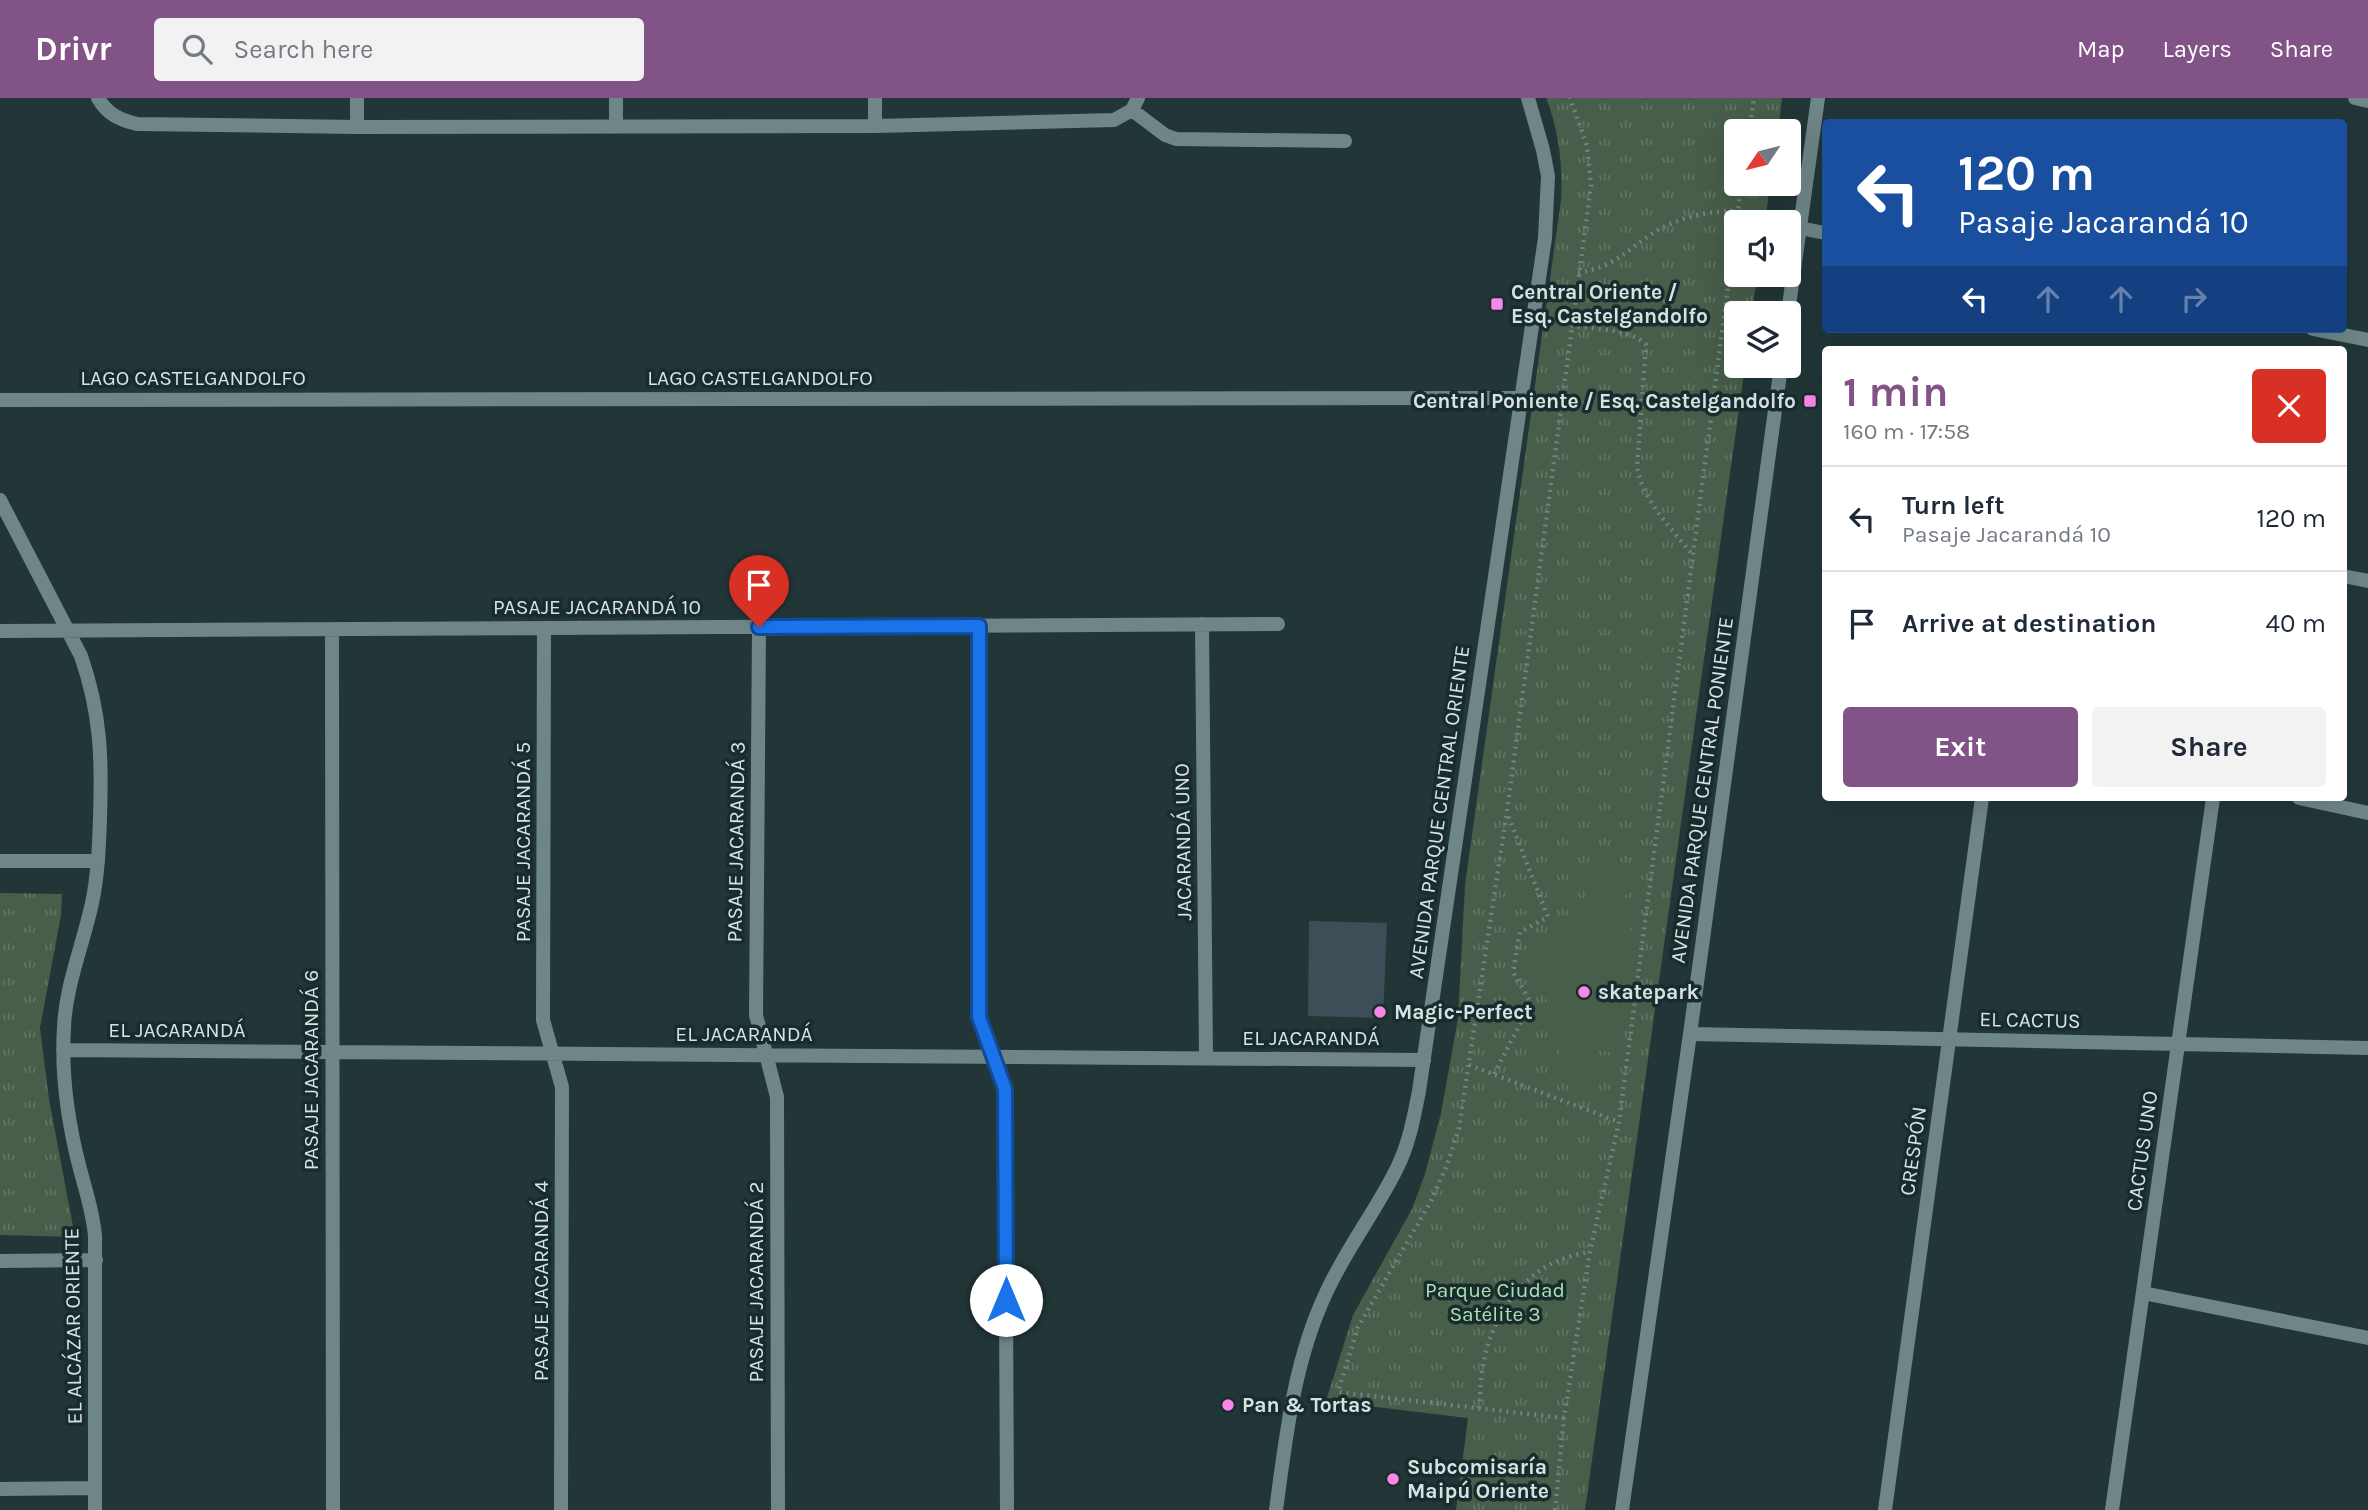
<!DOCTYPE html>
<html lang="en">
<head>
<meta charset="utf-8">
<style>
	body { margin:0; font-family:Karla,sans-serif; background:#f2f2f3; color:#1f2937; height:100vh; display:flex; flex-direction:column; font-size:26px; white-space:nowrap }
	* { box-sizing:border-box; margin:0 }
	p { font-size:23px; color:#747a83 }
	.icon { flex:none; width:38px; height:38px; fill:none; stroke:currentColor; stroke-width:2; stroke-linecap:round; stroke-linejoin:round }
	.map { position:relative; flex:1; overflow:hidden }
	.drawer { position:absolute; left:1822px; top:248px; width:525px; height:455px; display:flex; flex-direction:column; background:#fff; border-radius:7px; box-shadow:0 7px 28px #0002 }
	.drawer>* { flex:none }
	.hud { position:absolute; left:1822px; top:21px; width:525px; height:214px; border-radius:7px; box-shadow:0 7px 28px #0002; background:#1a4fa0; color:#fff; overflow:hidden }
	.needle { width:46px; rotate:235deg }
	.controls { position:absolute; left:1724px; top:21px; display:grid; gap:14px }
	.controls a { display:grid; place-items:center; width:77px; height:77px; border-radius:7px; background:#fff; box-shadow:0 7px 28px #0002; font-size:35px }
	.pin { position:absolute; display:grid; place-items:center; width:60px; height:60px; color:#fff; margin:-72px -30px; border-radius:50% 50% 50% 0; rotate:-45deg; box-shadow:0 0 7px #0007 }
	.pin .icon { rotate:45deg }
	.me { position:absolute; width:77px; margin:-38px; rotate:0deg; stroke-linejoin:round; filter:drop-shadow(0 0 5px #0008) }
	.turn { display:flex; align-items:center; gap:24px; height:147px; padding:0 21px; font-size:32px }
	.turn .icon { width:91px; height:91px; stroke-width:2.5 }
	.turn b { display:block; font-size:49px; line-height:60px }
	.lanes { display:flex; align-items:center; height:66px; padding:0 21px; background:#0003; justify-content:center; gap:35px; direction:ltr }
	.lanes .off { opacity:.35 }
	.round { display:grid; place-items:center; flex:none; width:74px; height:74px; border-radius:7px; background:#f2f2f3 }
	.headline { display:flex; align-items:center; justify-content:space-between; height:119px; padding:0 21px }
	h1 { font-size:42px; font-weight:700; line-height:52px; color:#825386 }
	.action { display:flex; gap:14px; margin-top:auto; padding:14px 21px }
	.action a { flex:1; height:80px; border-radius:7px; background:#825386; color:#fff; font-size:28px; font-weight:700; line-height:80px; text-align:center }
	.action a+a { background:#f2f2f3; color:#1f2937 }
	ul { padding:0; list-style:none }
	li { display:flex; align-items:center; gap:21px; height:105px; padding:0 21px; border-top:2px solid #e0e1e3 }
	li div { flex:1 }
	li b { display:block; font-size:26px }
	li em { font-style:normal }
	header { display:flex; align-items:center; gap:42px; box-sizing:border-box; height:98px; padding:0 35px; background:#825386; color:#fff }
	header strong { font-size:33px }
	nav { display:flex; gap:38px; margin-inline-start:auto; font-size:24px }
	.search { width:490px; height:63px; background:#f2f2f3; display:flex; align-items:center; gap:18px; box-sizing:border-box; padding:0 24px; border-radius:7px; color:#747a83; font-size:26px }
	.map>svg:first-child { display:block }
</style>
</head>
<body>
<header>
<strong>Drivr</strong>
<div class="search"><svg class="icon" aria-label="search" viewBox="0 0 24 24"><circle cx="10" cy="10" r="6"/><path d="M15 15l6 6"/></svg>Search here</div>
<nav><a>Map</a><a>Layers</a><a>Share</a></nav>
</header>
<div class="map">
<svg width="2368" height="1412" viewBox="0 0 2368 1412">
	<defs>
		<pattern id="park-tufts" width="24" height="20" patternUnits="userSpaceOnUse" patternTransform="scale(1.75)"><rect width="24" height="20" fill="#475e4a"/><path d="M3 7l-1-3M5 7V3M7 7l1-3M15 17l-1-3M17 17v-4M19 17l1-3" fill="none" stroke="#617564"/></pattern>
	</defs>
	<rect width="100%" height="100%" fill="#223638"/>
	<path fill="url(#park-tufts)" d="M1546,0H1782L1778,33H1736V86H1770L1765,124H1736V177H1757L1752,215H1736V268H1745L1585,1412H1456L1468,1320L1326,1303L1353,1217L1412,1111L1425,1076L1441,1015L1458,920L1465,787L1561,102C1563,68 1559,32 1546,0Z
		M0,795L62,796L61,817L40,930L49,1001L75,1139L0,1137Z"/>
	<path fill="#475e4a" d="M1604,773L1614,775L1629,787C1628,795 1622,801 1621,809C1619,823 1632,834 1639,845L1620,956L1597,952L1589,980L1565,976L1557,964L1562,945L1569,940L1524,862L1588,824V805L1584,793L1585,787L1591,779Z"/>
	<path fill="#3c4e56" d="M1309,823L1387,825L1383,920L1308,918Z"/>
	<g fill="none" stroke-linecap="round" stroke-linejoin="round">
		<path stroke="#718283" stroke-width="4.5" stroke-dasharray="2 5" stroke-linecap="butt" d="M1749,33L1754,0
			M1736,124L1742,86
			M1578,175C1616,168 1623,155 1653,135C1673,121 1716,110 1740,114C1753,116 1765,121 1777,124
			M1571,228C1592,231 1633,231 1646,247L1637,369C1643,403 1671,430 1692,456
			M1469,967L1619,1024
			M1494,976L1531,905L1513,874L1520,834L1548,819L1507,715
			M1479,1310C1481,1294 1480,1277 1484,1262C1492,1223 1514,1187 1549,1167C1561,1160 1577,1157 1590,1153
			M1564,1320L1338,1294L1358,1229L1431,1103L1447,1067L1459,1030L1507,713L1591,88L1587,48L1570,0
			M1555,1412L1564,1320L1590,1153L1619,1024L1736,127"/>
		<path stroke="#6f8687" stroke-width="14" d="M98,0C107,16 120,22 137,26L357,29L875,28L1114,22L1132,12L1138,0
			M616,0V29
			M875,0V28
			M2355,0L2368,3
			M1132,12L1165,37L1176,41L1345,43
			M357,29V0
			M1800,130L1825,135
			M2313,231L2368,242
			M0,302L1520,300
			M0,402L81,558C101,616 102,660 100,720C99,749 98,777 92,805C83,847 66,886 64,929C61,976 68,1025 80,1071C86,1094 93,1114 95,1138V1412
			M2343,478L2368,483
			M1202,526L1206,960
			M980,528L979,920L1005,991L1007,1412
			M759,529L756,917L777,999L778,1412
			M544,531L543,922L562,989L561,1412
			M332,532L333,1412
			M0,533L1278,526
			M2299,700L2368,715
			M0,763H98
			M1690,936L2368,950
			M63,952L1424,962
			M0,1163L96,1162
			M2143,1195L2368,1240
			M0,1391L95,1390
			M1885,1412L1982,700
			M2112,1412L2213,700"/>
		<path stroke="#6f8687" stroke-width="14" d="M1788,215L1818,0
			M1276,1412C1286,1338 1294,1263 1326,1195C1346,1151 1376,1113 1397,1070C1409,1046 1414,1019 1419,993L1545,140L1548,78L1543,52L1528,0
			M1622,1412L1690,936L1781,268"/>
	</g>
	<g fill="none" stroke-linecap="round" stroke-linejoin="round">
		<defs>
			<path id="route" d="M759,529L979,528V919L1005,991L1006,1202"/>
		</defs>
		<use href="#route" stroke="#114b97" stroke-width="18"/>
		<use href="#route" stroke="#1a73e8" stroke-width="12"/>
	</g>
	<g fill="#fa87e7" stroke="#182c2e" stroke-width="2.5">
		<rect x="1490" y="199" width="14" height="14" rx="3.5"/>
		<rect x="1803" y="296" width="14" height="14" rx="3.5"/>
		<circle cx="1584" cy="894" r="7"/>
		<circle cx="1380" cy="914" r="7"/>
		<circle cx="1228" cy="1307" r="7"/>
		<circle cx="1393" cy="1381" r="7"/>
	</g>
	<g text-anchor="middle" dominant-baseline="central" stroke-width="7" stroke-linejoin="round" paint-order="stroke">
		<g font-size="21" font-weight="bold" fill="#d7e3e3" stroke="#182c2e" text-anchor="start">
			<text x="1511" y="194">Central Oriente /<tspan x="1511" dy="24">Esq. Castelgandolfo</tspan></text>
			<text x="1796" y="303" text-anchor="end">Central Poniente / Esq. Castelgandolfo</text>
			<text x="1598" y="894">skatepark</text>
			<text x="1394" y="914">Magic-Perfect</text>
			<text x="1242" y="1307">Pan &amp; Tortas</text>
			<text x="1407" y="1369">Subcomisaría<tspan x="1407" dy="24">Maipú Oriente</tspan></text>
		</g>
		<g font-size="21" fill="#d7e3e3" stroke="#182c2e">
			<text x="193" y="280">LAGO CASTELGANDOLFO</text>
			<text x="760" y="280">LAGO CASTELGANDOLFO</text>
			<text x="597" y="509">PASAJE JACARANDÁ 10</text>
			<text transform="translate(1702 692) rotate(-82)">AVENIDA PARQUE CENTRAL PONIENTE</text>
			<text transform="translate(1439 714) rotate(-82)">AVENIDA PARQUE CENTRAL ORIENTE</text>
			<text transform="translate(523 744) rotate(-90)">PASAJE JACARANDÁ 5</text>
			<text transform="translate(736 744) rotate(-89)">PASAJE JACARANDÁ 3</text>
			<text transform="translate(1183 744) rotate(-91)">JACARANDÁ UNO</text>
			<text transform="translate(2030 922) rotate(1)">EL CACTUS</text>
			<text x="177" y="932">EL JACARANDÁ</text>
			<text x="744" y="936">EL JACARANDÁ</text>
			<text x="1311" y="940">EL JACARANDÁ</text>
			<text transform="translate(311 972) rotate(-90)">PASAJE JACARANDÁ 6</text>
			<text transform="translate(1913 1053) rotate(-82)">CRESPÓN</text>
			<text transform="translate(2142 1053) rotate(-82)">CACTUS UNO</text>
			<text transform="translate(541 1183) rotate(-90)">PASAJE JACARANDÁ 4</text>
			<text transform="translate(756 1184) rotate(-90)">PASAJE JACARANDÁ 2</text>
			<text transform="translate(73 1228) rotate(-91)">EL ALCÁZAR ORIENTE</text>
		</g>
		<g font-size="21" fill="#ade1b4" stroke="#182c2e">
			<text x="1495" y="1192">Parque Ciudad<tspan x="1495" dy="24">Satélite 3</tspan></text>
		</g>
	</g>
</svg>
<div class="controls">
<a><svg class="needle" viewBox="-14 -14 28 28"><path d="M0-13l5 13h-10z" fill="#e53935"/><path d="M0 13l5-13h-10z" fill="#747a83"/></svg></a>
<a><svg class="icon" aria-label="sound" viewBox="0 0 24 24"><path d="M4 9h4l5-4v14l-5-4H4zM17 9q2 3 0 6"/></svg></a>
<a><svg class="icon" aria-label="layers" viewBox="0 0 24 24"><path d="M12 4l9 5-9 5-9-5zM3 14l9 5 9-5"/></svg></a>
</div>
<div class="pin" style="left:759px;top:529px;background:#d93025"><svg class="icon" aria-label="arrive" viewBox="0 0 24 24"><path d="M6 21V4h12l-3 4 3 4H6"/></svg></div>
<svg class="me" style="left:1006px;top:1202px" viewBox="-20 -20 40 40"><circle r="19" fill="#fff"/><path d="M0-13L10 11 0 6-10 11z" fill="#1a73e8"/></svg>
<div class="hud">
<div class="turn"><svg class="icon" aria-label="left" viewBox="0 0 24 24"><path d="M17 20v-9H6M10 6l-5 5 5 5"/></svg><div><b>120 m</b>Pasaje Jacarandá 10</div></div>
<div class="lanes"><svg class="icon" aria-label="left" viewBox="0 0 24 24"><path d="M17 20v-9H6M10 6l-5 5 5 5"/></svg><svg class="icon off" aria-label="ahead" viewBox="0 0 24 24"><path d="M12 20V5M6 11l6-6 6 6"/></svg><svg class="icon off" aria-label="ahead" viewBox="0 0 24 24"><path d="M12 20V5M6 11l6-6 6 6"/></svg><svg class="icon off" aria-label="right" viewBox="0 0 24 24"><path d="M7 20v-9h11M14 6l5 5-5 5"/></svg></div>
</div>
<section class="drawer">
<div class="headline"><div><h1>1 min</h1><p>160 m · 17:58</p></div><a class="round" style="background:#d93025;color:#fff"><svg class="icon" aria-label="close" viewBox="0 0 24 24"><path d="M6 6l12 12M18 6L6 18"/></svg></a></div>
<ul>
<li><svg class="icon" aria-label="left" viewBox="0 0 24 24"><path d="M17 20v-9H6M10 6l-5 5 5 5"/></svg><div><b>Turn left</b><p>Pasaje Jacarandá 10</p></div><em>120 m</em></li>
<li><svg class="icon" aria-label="arrive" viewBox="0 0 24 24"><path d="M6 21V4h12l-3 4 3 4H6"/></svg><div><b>Arrive at destination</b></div><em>40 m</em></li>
</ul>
<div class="action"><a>Exit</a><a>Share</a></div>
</section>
</div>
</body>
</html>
